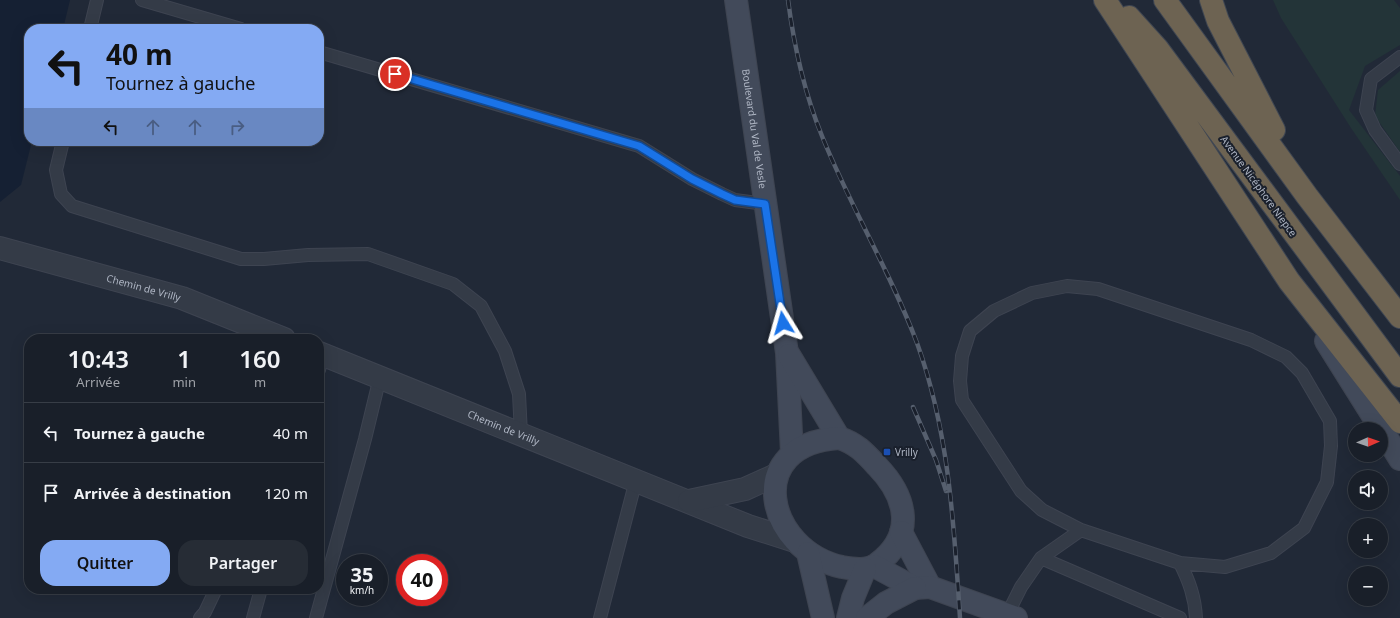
<!DOCTYPE html>
<html lang="fr">
<head>
<meta charset="utf-8">
<style>
	body { margin:0; font-family:"Noto Sans",sans-serif; background:#262c35; color:#f1f3f6; height:100vh; display:flex; flex-direction:column; font-size:15px; white-space:nowrap }
	* { box-sizing:border-box; margin:0 }
	p { font-size:13px; color:#9fa2a8 }
	.icon { flex:none; width:22px; height:22px; fill:none; stroke:currentColor; stroke-width:2; stroke-linecap:round; stroke-linejoin:round }
	.map { position:relative; flex:1; overflow:hidden }
	.sheet { position:absolute; left:24px; top:334px; width:300px; height:260px; display:flex; flex-direction:column; background:#191f29; border-radius:16px; box-shadow:0 4px 16px #0002,0 0 0 1px #373d46 }
	.sheet>* { flex:none }
	.guide { position:absolute; left:24px; top:24px; width:300px; height:122px; border-radius:16px; box-shadow:0 4px 16px #0002,0 0 0 1px #373d46; background:#84aaf3; color:#111; overflow:hidden }
	.needle { width:26px; rotate:88deg }
	.tools { position:absolute; left:1348px; top:422px; display:grid; gap:8px }
	.tools a { display:grid; place-items:center; width:40px; height:40px; border-radius:50%; background:#191f29; box-shadow:0 4px 16px #0002,0 0 0 1px #373d46; font-size:20px }
	.speed { position:absolute; left:336px; top:554px; display:flex; gap:8px; font-size:20px; font-weight:700; text-align:center }
	.speed>* { display:grid; place-content:center; width:52px; height:52px; border-radius:50%; background:#191f29; box-shadow:0 4px 16px #0002,0 0 0 1px #373d46; line-height:1 }
	.speed small { font-size:10px; font-weight:400 }
	.speed .limit { border:6px solid #d22; background:#fff; color:#111 }
	.pin { position:absolute; display:grid; place-items:center; width:34px; height:34px; color:#fff; margin:-17px; border:2px solid #fff; border-radius:50%; box-shadow:0 1px 4px #0007 }
	.me { position:absolute; width:44px; margin:-22px; rotate:352deg; stroke-linejoin:round; filter:drop-shadow(0 0 3px #0008) }
	.turn { display:flex; align-items:center; gap:14px; height:84px; padding:0 16px; font-size:18px }
	.turn .icon { width:52px; height:52px; stroke-width:2.5 }
	.turn b { display:block; font-size:28px; line-height:34px }
	.lanes { display:flex; align-items:center; height:38px; padding:0 16px; background:#0003; justify-content:center; gap:20px; direction:ltr }
	.lanes .off { opacity:.35 }
	.eta { display:flex; justify-content:space-evenly; align-items:center; height:68px; text-align:center }
	.eta b { font-size:24px; font-weight:600; line-height:28px }
	.primary-button { display:flex; gap:8px; margin-top:auto; padding:8px 16px }
	.primary-button a { flex:1; height:46px; border-radius:16px; background:#84aaf3; color:#111; font-size:16px; font-weight:600; line-height:46px; text-align:center }
	.primary-button a+a { background:#262c35; color:#f1f3f6 }
	ul { padding:0; list-style:none }
	li { display:flex; align-items:center; gap:12px; height:60px; padding:0 16px; border-top:1px solid #373d46 }
	li div { flex:1 }
	li b { display:block; font-size:15px }
	li em { font-style:normal }
	.map>svg:first-child { display:block }
</style>
</head>
<body>
<div class="map">
<svg width="1400" height="618" viewBox="0 0 1400 618">
	<rect width="100%" height="100%" fill="#212937"/>
	<path fill="#233438" d="M1273,0H1394L1400,8V45L1365,66L1349,110L1400,176V200L1351,128L1281,18Z
		M1400,71V152L1375,116L1378,90Z"/>
	<path fill="#152033" d="M0,0H70L63,29H29V141H32L21,185L0,202Z"/>
	<g fill="none" stroke-linecap="round" stroke-linejoin="round">
		<defs>
			<path id="lane" d="M142,0L241,29
				M90,29L97,0
				M319,52L639,146L692,179L722,194L735,200L765,204
				M1400,57L1371,79L1366,110L1375,130L1400,164
				M63,141L56,170L61,194L72,206L241,259H264L308,255L368,254L453,284L481,306L505,351L519,394L521,434
				M319,370L323,355
				M1041,558L1180,618
				M1180,563C1189,581 1195,597 1196,618
				M1007,615L1021,587L1041,558L1081,530L1180,563L1225,567L1271,553L1304,528L1327,482L1331,446L1330,421L1302,373L1286,357L1251,340L1098,289L1067,286L1032,293L994,311L970,331L962,356L960,381L962,400L1021,491L1042,510L1081,530
				M200,618L205,612L216,589
				M253,618L261,589
				M316,618L365,439L380,377
				M600,618L636,480"/>
			<g id="street">
				<path id="s1" d="M0,248L182,298L284,339"/>
				<path id="s2" d="M319,353L748,526L795,541"/>
				<path d="M689,501L745,489L776,475"/>
			</g>
			<g id="secondary">
				<path id="s3" d="M736,0L787,353L792,453"/>
				<path d="M1326,341L1400,459"/>
				<path d="M789,355L839,438"/>
				<path d="M839,438C856,443 865,453 877,466C907,497 916,535 877,564C867,571 854,569 842,567C765,550 742,444 839,438Z"/>
				<path d="M901,532L930,587"/>
				<path d="M808,553L823,618"/>
				<path d="M874,566L915,588L930,587L1016,618"/>
				<path d="M848,618L853,598L865,569"/>
				<path d="M867,618L886,603L915,588"/>
			</g>
			<path id="highway" d="M1105,0L1289,281L1400,422
				M1165,0L1307,196L1400,317
				M1211,0L1218,21L1274,130
				M1129,17L1157,48L1400,376"/>
		</defs>
		<use href="#lane" stroke="#3e4451" stroke-width="14"/>
		<use href="#street" stroke="#3e4451" stroke-width="24"/>
		<use href="#secondary" stroke="#3e4451" stroke-width="24"/>
		<use href="#highway" stroke="#3f4652" stroke-width="24"/>
		<use href="#lane" stroke="#343b47" stroke-width="12"/>
		<use href="#street" stroke="#343b47" stroke-width="22"/>
		<use href="#secondary" stroke="#424a5a" stroke-width="22"/>
		<use href="#highway" stroke="#6d6352" stroke-width="22"/>
		<defs>
			<path id="rail" d="M788,0C794,46 804,92 822,136C850,206 890,271 917,343C949,431 954,525 960,618
				M913,407L936,460L946,491"/>
		</defs>
		<use href="#rail" stroke="#565f6e" stroke-width="4.5"/>
		<use href="#rail" stroke="#1a202c" stroke-width="3" stroke-dasharray="9" stroke-linecap="butt"/>
	</g>
	<g fill="none" stroke-linecap="round" stroke-linejoin="round">
		<defs>
			<path id="route" d="M395,74L639,146L692,179L722,194L735,200L765,204L783,323"/>
		</defs>
		<use href="#route" stroke="#114b97" stroke-width="10"/>
		<use href="#route" stroke="#1a73e8" stroke-width="7"/>
	</g>
	<rect fill="#1a4fb4" stroke="#1a202c" stroke-width="1.5" x="883" y="448" width="8" height="8" rx="2"/>
	<g text-anchor="middle" dominant-baseline="central" stroke-width="4" stroke-linejoin="round" paint-order="stroke">
		<g font-size="10" fill="#afb6c4" stroke="#1a202c">
			<text stroke="none"><textPath href="#s3" startOffset="130">Boulevard du Val de Vesle</textPath></text>
			<text transform="translate(1259 186) rotate(54)">Avenue Nicéphore Niepce</text>
			<text stroke="none"><textPath href="#s1" startOffset="149">Chemin de Vrilly</textPath></text>
			<text stroke="none"><textPath href="#s2" startOffset="199">Chemin de Vrilly</textPath></text>
		</g>
		<g font-size="10" fill="#afb6c4" stroke="#1a202c" text-anchor="start">
			<text x="895" y="452">Vrilly</text>
		</g>
	</g>
</svg>
<div class="tools">
<a><svg class="needle" viewBox="-14 -14 28 28"><path d="M0-13l5 13h-10z" fill="#e53935"/><path d="M0 13l5-13h-10z" fill="#9fa2a8"/></svg></a>
<a><svg class="icon" aria-label="sound" viewBox="0 0 24 24"><path d="M4 9h4l5-4v14l-5-4H4zM17 9q2 3 0 6"/></svg></a>
<a>+</a>
<a>−</a>
</div>
<div class="speed"><div>35<small>km/h</small></div><div class="limit">40</div></div>
<div class="pin" style="left:395px;top:74px;background:#d93025"><svg class="icon" aria-label="arrive" viewBox="0 0 24 24"><path d="M6 21V4h12l-3 4 3 4H6"/></svg></div>
<svg class="me" style="left:783px;top:323px" viewBox="-20 -20 40 40"><path d="M0-17L14 15 0 8-14 15z" fill="#1a73e8" stroke="#fff" stroke-width="4"/></svg>
<div class="guide">
<div class="turn"><svg class="icon" aria-label="left" viewBox="0 0 24 24"><path d="M17 20v-9H6M10 6l-5 5 5 5"/></svg><div><b>40 m</b>Tournez à gauche</div></div>
<div class="lanes"><svg class="icon" aria-label="left" viewBox="0 0 24 24"><path d="M17 20v-9H6M10 6l-5 5 5 5"/></svg><svg class="icon off" aria-label="ahead" viewBox="0 0 24 24"><path d="M12 20V5M6 11l6-6 6 6"/></svg><svg class="icon off" aria-label="ahead" viewBox="0 0 24 24"><path d="M12 20V5M6 11l6-6 6 6"/></svg><svg class="icon off" aria-label="right" viewBox="0 0 24 24"><path d="M7 20v-9h11M14 6l5 5-5 5"/></svg></div>
</div>
<section class="sheet">
<div class="eta">
<div><b>10:43</b><p>Arrivée</p></div>
<div><b>1</b><p>min</p></div>
<div><b>160</b><p>m</p></div>
</div>
<ul>
<li><svg class="icon" aria-label="left" viewBox="0 0 24 24"><path d="M17 20v-9H6M10 6l-5 5 5 5"/></svg><div><b>Tournez à gauche</b></div><em>40 m</em></li>
<li><svg class="icon" aria-label="arrive" viewBox="0 0 24 24"><path d="M6 21V4h12l-3 4 3 4H6"/></svg><div><b>Arrivée à destination</b></div><em>120 m</em></li>
</ul>
<div class="primary-button"><a>Quitter</a><a>Partager</a></div>
</section>
</div>
</body>
</html>
